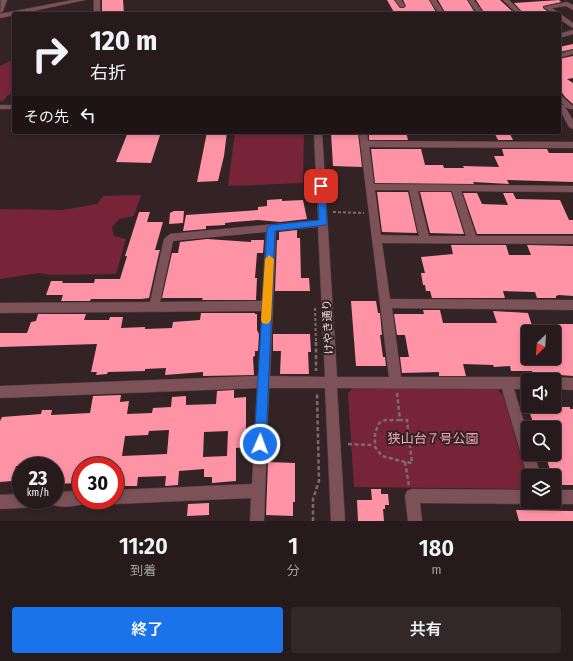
<!DOCTYPE html>
<html lang="ja">
<head>
<meta charset="utf-8">
<style>
	body { margin:0; font-family:"Fira Sans Condensed","Noto Sans JP",sans-serif; background:#322729; color:#f1f3f6; height:100vh; display:flex; flex-direction:column; font-size:15px; white-space:nowrap }
	* { box-sizing:border-box; margin:0 }
	p { font-size:13px; color:#a4a1a3 }
	.icon { flex:none; width:22px; height:22px; fill:none; stroke:currentColor; stroke-width:2; stroke-linecap:round; stroke-linejoin:round }
	.map { position:relative; height:521px; overflow:hidden }
	.panel { display:flex; flex-direction:column; background:#261a1c; flex:1 }
	.panel>* { flex:none }
	.banner { position:absolute; left:12px; top:12px; width:549px; height:122px; border-radius:4px; box-shadow:0 2px 6px #0003,0 0 0 1px #42383b; background:#261a1c; color:#f1f3f6; overflow:hidden }
	.needle { width:26px; rotate:205deg }
	.tools { position:absolute; left:521px; top:325px; display:grid; gap:8px }
	.tools a { display:grid; place-items:center; width:40px; height:40px; border-radius:4px; background:#261a1c; box-shadow:0 2px 6px #0003,0 0 0 1px #42383b; font-size:20px }
	.speed { position:absolute; left:12px; top:457px; display:flex; gap:8px; font-size:20px; font-weight:700; text-align:center }
	.speed>* { display:grid; place-content:center; width:52px; height:52px; border-radius:50%; background:#261a1c; box-shadow:0 2px 6px #0003,0 0 0 1px #42383b; line-height:1 }
	.speed small { font-size:10px; font-weight:400 }
	.speed .limit { border:6px solid #d22; background:#fff; color:#111 }
	.pin { position:absolute; display:grid; place-items:center; width:34px; height:34px; color:#fff; margin:-17px; border-radius:8px; box-shadow:0 2px 6px #0006 }
	.me { position:absolute; width:44px; margin:-22px; rotate:2deg; stroke-linejoin:round; filter:drop-shadow(0 0 3px #0008) }
	.turn { display:flex; align-items:center; gap:14px; height:84px; padding:0 12px; font-size:18px }
	.turn .icon { width:52px; height:52px; stroke-width:2.5 }
	.turn b { display:block; font-size:28px; line-height:34px }
	.then { display:flex; align-items:center; height:38px; padding:0 12px; background:#0003; gap:8px; font-size:15px }
	.eta { display:flex; justify-content:space-evenly; align-items:center; height:68px; text-align:center }
	.eta b { font-size:24px; font-weight:600; line-height:28px }
	.cta { display:flex; gap:8px; margin-top:auto; padding:8px 12px }
	.cta a { flex:1; height:46px; border-radius:4px; background:#1a73e8; color:#fff; font-size:16px; font-weight:600; line-height:46px; text-align:center }
	.cta a+a { background:#322729; color:#f1f3f6 }
	.map>svg:first-child { display:block }
</style>
</head>
<body>
<div class="map">
<svg width="573" height="521" viewBox="0 0 573 521">
	<rect width="100%" height="100%" fill="#332325"/>
	<path fill="#772439" d="M14,59V93L8,95L3,101H0V66Z
		M235,132H304L303,183L228,186Z
		M141,195L134,216L119,219L112,227L114,236L126,239L116,274L51,275L39,273L0,279V209L63,210L97,204L103,196Z
		M354,387L497,389L503,395L528,481L525,489L354,487L348,393Z"/>
	<path fill="#fe93a6" fill-rule="evenodd" d="M102,0H123L124,14H102Z
		M387,0H394L400,8H404L406,6L403,0H429L437,14H395Z
		M438,0H467L475,13L446,14Z
		M476,0H500L515,14H485Z
		M559,0L561,2L543,6V8L551,14H524L514,3Z
		M573,44V49L559,52V47Z
		M573,56V78L567,79L573,83V104L565,97L559,88V59Z
		M128,132H161L151,163L116,162Z
		M207,132H227L224,156L218,181L197,182Z
		M372,132H406L408,140H369V133H372Z
		M494,132H509L513,140H498Z
		M331,133H358L362,167L333,166Z
		M371,149H421L425,165H443L444,168H464L463,166L499,167L494,156H504L502,149H547L549,153H573V182L507,180L509,184L473,182L474,184L375,183Z
		M377,192H408L417,233L382,232Z
		M420,192H451L464,234L430,233Z
		M463,193H477L482,204L508,205L503,193H513L516,199L560,200L569,220H573V234H477Z
		M282,199V201L303,200L307,219L280,222L258,220L234,222L225,223V225L206,226V229L183,231L186,215L258,210V207L267,206V200Z
		M174,211H184L183,223L169,224L170,213Z
		M139,212H150L147,222H163L155,250H160L159,253L149,298L141,299H91L90,301H61L63,295H46L51,281H63L62,283H94L95,279H120L127,256H125Z
		M297,230V238H300L301,278H309L310,291H275L277,240H279V232Z
		M207,239L251,242V240H264L263,253H257L255,278H257L256,300H202L203,298H162L172,253H178L180,242Z
		M451,245H506L509,255H531L527,245L573,246V296L559,295L556,296V298H537L535,292H533L503,291L505,298H432L430,291H426L425,285H423L421,273H425L421,257L453,254Z
		M351,301H376L378,313H380L382,335H380L383,357H385L386,366H356Z
		M423,310H440L443,323H497L493,311L528,313L534,332H528V358H554V324H573V376L533,373L532,371H511L510,366L494,367L493,365L463,364L466,376H439V372L402,373L400,357H409L405,335H397L394,314H424Z
		M201,313H255V314H257V330L259,334L258,351H255V356L253,357L254,375L203,376V372L165,375L166,368L145,369V371L108,372L107,374L96,375L97,372H91L97,344L0,347V333H27L31,322L36,321L38,314H86L84,320H109L110,317H123L121,328L145,327V329L172,328L173,322L200,320Z
		M273,334H310L311,352H308L309,374H280L281,351H273Z
		M234,390V398L246,397V433H253L252,447L236,448V481L212,483V477H204V469L179,471L178,485L165,486L166,476L138,477L137,486H118L121,468L115,469V466H81V483L55,484V466H16L12,481L0,482V421L2,417L41,414L42,410H52L51,415L90,413L93,396L121,395L120,402L129,401L127,414L152,413L153,408L171,407L172,397L186,396V405L216,404L217,391ZM169,430L167,454L122,456L125,436L148,435L149,431ZM228,431L227,456L203,457L204,432Z
		M554,407H570V409H573V485H554V476H552L545,454H554V425H534L528,408H554Z
		M268,462L295,463V502H293V516L266,515Z
		M371,489H381V494H388L389,505H385V509H383L384,521H358L357,500H372Z
		M209,503V515L187,516L188,504Z
		M516,510L573,511V521H519Z"/>
	<g fill="none" stroke-linecap="round" stroke-linejoin="round">
		<defs>
			<path id="minor" d="M1,0H7L3,11L0,13Z
				M73,0H85L0,18V14Z
				M94,0H100V14H94Z
				M395,0H401L405,6L404,7H400Z
				M430,0H436L445,14H439Z
				M468,0H474L484,14H478Z
				M503,0H509L523,14H517Z
				M567,2L573,5V10L566,6L552,8L573,23V28L559,19V14H553L544,7Z
				M573,30V34L559,38V34Z
				M573,50V54L559,58V54Z
				M559,94L573,106V109H570L565,107L573,120V129L569,127L559,108V105H564L559,100Z
				M0,105H14V109H0Z
				M314,132H322L337,377H389L359,132H367L368,141L573,142V148L369,147L374,184L573,186V192L461,191L476,236H573V244L382,243L390,299L573,300V310L392,308L401,377H528L532,379L528,380V389H514L528,435V454H534L541,476H528V478L502,389L337,388L345,521H331L325,388H269L264,521H250L251,498L115,504L110,502L109,500H115V490L252,484L257,388L0,398V386L258,376L262,311L0,313V303L150,302L164,239L170,234L318,220ZM375,190H409L419,236L381,235ZM418,191H452L466,236H429ZM318,227L325,377L270,376L276,231ZM266,232L262,301L160,302L173,241Z
				M554,377L573,378V390L554,389V380H549Z
				M412,489L528,490V502H533L528,504L420,503L422,521H408L405,496L407,491Z
				M554,490H573V504H554L549,502H554Z
				M81,491V500H87L86,503C77,507 59,508 50,504L48,500H55V492Z
				M21,494V500H45L43,505L38,507L0,509V495Z"/>
		</defs>
		<use href="#minor" stroke="#504042" stroke-width="1"/>
		<path stroke="#7a6c6e" stroke-width="2" stroke-dasharray="3 2" stroke-linecap="butt" d="M333,212L364,213
			M315,308L316,343"/>
		<path stroke="#7a6c6e" stroke-width="2.5" stroke-dasharray="4 2.5" stroke-linecap="butt" d="M316,342V371
			M397,393L400,420H407L412,463L405,462L409,486
			M400,420H385L379,423L375,433V447L382,456L405,462
			M348,444L374,445
			M313,521V499L319,481L317,394"/>
		<use href="#minor" fill="#7c5158" fill-rule="evenodd"/>
	</g>
	<path fill="#1a73e8" stroke="#114b97" d="M321,183L325,186L327,223L326,225L275,231L266,444L264,448L260,450L256,448L254,444L267,228L271,225L319,220L317,186Z"/>
	<path fill="#f59e0b" d="M269,255L274,259L271,320L269,323L266,324L262,323L261,320L265,259Z"/>
	<g text-anchor="middle" dominant-baseline="central" stroke-width="4" stroke-linejoin="round" paint-order="stroke">
		<g font-size="11" fill="#e7dbdd" stroke="#332325">
			<text transform="translate(328 327) rotate(-93)">けやき通り</text>
		</g>
		<g font-size="13" fill="#f5a5b2" stroke="#332325">
			<text x="433" y="438">狭山台７号公園</text>
		</g>
	</g>
</svg>
<div class="tools">
<a><svg class="needle" viewBox="-14 -14 28 28"><path d="M0-13l5 13h-10z" fill="#e53935"/><path d="M0 13l5-13h-10z" fill="#a4a1a3"/></svg></a>
<a><svg class="icon" aria-label="sound" viewBox="0 0 24 24"><path d="M4 9h4l5-4v14l-5-4H4zM17 9q2 3 0 6"/></svg></a>
<a><svg class="icon" aria-label="search" viewBox="0 0 24 24"><circle cx="10" cy="10" r="6"/><path d="M15 15l6 6"/></svg></a>
<a><svg class="icon" aria-label="layers" viewBox="0 0 24 24"><path d="M12 4l9 5-9 5-9-5zM3 14l9 5 9-5"/></svg></a>
</div>
<div class="speed"><div>23<small>km/h</small></div><div class="limit">30</div></div>
<div class="pin" style="left:321px;top:186px;background:#d93025"><svg class="icon" aria-label="arrive" viewBox="0 0 24 24"><path d="M6 21V4h12l-3 4 3 4H6"/></svg></div>
<svg class="me" style="left:260px;top:444px" viewBox="-20 -20 40 40"><circle r="17" fill="#1a73e8" stroke="#fff" stroke-width="3"/><path d="M0-11L8 9 0 5-8 9z" fill="#fff"/></svg>
<div class="banner">
<div class="turn"><svg class="icon" aria-label="right" viewBox="0 0 24 24"><path d="M7 20v-9h11M14 6l5 5-5 5"/></svg><div><b>120 m</b>右折</div></div>
<div class="then">その先<svg class="icon" aria-label="left" viewBox="0 0 24 24"><path d="M17 20v-9H6M10 6l-5 5 5 5"/></svg></div>
</div>
</div>
<section class="panel">
<div class="eta">
<div><b>11:20</b><p>到着</p></div>
<div><b>1</b><p>分</p></div>
<div><b>180</b><p>m</p></div>
</div>
<div class="cta"><a>終了</a><a>共有</a></div>
</section>
</body>
</html>
